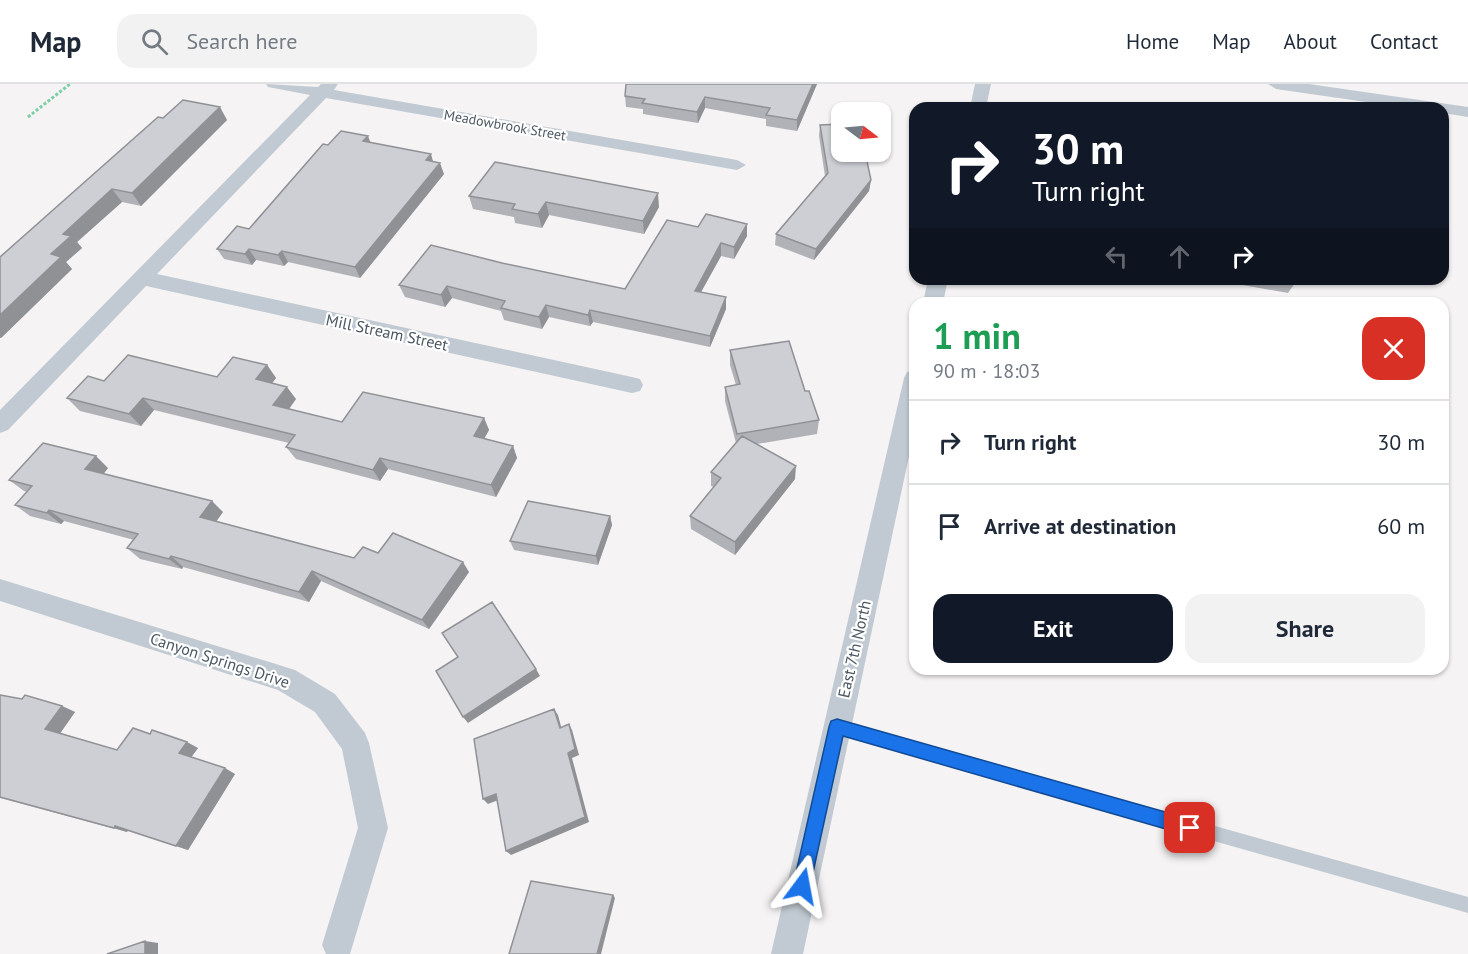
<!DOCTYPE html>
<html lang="en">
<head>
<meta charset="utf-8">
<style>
	body { margin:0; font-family:"PT Sans",sans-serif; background:#f2f2f3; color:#1f2937; height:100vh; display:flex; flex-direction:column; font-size:22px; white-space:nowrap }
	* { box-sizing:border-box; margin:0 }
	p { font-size:20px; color:#747a83 }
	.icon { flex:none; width:33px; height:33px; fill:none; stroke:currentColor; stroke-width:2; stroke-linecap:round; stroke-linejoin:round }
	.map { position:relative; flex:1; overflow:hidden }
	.panel { position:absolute; left:909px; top:213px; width:540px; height:378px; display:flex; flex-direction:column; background:#fff; border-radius:18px; box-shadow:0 2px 4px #0004 }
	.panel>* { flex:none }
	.guide { position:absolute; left:909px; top:18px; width:540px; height:183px; border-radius:18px; box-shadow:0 2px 4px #0004; background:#111827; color:#fff; overflow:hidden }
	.needle { width:39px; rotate:106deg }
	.buttons { position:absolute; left:831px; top:18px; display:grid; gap:12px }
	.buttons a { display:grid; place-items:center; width:60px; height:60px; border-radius:12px; background:#fff; box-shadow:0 2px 4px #0004; font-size:30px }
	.pin { position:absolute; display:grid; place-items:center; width:51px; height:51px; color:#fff; margin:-26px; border-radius:12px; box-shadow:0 3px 9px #0006 }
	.me { position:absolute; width:66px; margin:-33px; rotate:13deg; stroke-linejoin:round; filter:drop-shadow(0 0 4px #0008) }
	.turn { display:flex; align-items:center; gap:21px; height:126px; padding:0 24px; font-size:27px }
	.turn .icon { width:78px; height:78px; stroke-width:2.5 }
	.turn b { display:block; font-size:42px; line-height:51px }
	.lanes { display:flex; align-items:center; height:57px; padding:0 24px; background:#0003; justify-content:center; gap:30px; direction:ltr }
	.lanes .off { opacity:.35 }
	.round { display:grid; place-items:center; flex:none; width:63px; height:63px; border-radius:18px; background:#f2f2f3 }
	.summary { display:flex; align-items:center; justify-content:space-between; height:102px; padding:0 24px }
	h1 { font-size:36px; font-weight:600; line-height:45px; color:#1e9e55 }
	.action { display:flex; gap:12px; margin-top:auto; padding:12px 24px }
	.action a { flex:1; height:69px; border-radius:18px; background:#111827; color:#fff; font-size:24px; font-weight:600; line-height:69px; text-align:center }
	.action a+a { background:#f2f2f3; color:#1f2937 }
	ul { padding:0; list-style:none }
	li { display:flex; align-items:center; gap:18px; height:84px; padding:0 24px; border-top:2px solid #e0e1e3 }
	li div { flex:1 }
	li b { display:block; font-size:22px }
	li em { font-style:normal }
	header { display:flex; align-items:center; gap:36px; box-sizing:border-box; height:84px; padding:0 30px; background:#fff; border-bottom:2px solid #e0e1e3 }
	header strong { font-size:28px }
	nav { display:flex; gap:33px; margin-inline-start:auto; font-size:21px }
	.search { width:420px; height:54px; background:#f2f2f3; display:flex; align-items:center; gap:15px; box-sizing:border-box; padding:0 21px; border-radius:18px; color:#747a83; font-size:22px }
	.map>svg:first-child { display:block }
</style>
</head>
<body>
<header>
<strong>Map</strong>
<div class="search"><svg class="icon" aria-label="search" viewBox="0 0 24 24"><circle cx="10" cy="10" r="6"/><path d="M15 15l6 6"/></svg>Search here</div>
<nav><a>Home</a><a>Map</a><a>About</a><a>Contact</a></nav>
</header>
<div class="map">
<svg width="1468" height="870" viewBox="0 0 1468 870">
	<rect width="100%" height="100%" fill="#f5f3f3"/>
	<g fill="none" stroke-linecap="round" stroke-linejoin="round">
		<path stroke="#7ad0a6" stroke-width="3" stroke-dasharray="3 2" stroke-linecap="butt" d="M28,33L70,0"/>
		<path fill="#c1cad2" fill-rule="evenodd" d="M837,636L1468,813V829L837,650L832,648L830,643L832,638Z"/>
		<path fill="#c1cad2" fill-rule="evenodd" d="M266,0L318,3L321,0H338L334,6L737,76L746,81L737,86L326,14L157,190L632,293L640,295L643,301L640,307L632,309L146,202L8,346L0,349V326L310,11L268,3Z
			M975,0H991L986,24H970Z
			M1268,0H1309L1468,23V33L1443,29V24H1408L1276,5Z
			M928,195H948L943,219H923Z
			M915,286V344L803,870H771L904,294L907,288Z
			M0,495L295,586L335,610L365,649L369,659L388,744L350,870H326L322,861L358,744L342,665L315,628L278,606L0,517Z"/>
	</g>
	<path fill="#b0b2b7" d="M817,0L797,47L766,42V35L705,24L698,39L643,30V25L626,23L625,12Z
		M163,34L227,36L141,122L122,118L77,158L82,164L66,178L72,185L1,254H0V173Z
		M820,41L871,96L869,107L814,176L775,161L776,150L825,92L819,52Z
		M370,59L433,77L444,90L360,194L288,178L284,182L256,176L252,181L224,175L217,165L249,145L328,61Z
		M469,112L659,123L644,150L549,131L542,144L515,139L514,133L473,125Z
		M698,143L747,152L734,175L721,172L701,208L726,225L710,263L593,238L590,242L549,233L542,245L504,236L501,227L452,214L445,223L405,213L399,201L502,179L625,205Z
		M1140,195H1177L1173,201Z
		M1209,195H1298L1288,209Z
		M730,266L805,307L819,336L817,350L757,360L795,395L735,471L691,445L690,432L714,403L711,402V388L736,359L725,317V303L736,301L730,281Z
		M267,281L276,294L272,299L296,315L289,325L342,338L484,334L489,346L484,354L513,362L517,374L496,413L388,385L380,397L296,375L286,363L289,359L154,326L141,342L80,327L67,314L104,297L217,293Z
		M108,384L103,390L223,428L216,438L354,474L378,469L469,488L429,545L321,497L309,518L183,483L182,485L140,475L127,464L134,456L64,437L61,440L30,432L15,421L27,408L24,407L9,396Z
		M610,432L612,441L598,481L514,466L510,457Z
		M0,611L62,622L75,628L60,649L117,666L198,664L191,673L235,690L188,766L128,746L127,748L0,714Z"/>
	<path fill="#909195" d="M813,0H817L797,47V36Z
		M705,13V24L698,39L697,28Z
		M220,23L227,36L141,122L132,109Z
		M368,52L372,63L363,57Z
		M431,70L434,81L426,76Z
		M440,79L444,90L360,194L355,183Z
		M871,96L869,107L814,176L816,165Z
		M112,105L122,118L77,158L82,164L66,178L72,185L1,254L0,253V231L51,170L63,150Z
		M658,109L659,123L644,150L643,137Z
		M546,118L549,131L542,144L538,130Z
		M747,140V152L734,175V163Z
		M721,159V172L695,219V207Z
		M249,165L256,176L252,181L245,170Z
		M282,167L288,178L284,182L278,171Z
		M447,202L452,214L445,223L441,211Z
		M726,213V225L710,263V252Z
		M546,221L549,233L542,245L539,233Z
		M590,226L593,238L590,242L588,231Z
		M267,281L276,294L265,308L256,295Z
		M287,303L296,315L283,333L273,321Z
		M143,314L154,326L141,342L129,330Z
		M484,334L489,346L479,364L474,352Z
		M513,362L517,374L496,413L491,401Z
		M96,372L108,384L98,397L85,385Z
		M380,374L388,385L380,397L373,386Z
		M796,382L795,395L735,471V458Z
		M212,417L223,428L211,444L200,433Z
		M49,426L64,437L61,440L47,429Z
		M610,432L612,441L598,481L596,472Z
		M171,472L183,483L182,485L169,475Z
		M463,478L469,488L429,545L422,536Z
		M312,487L321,497L309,518L299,508Z
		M536,585L540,592L468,639L463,633Z
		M62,622L75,628L59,651L45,645Z
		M554,625L558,631L563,650L560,644Z
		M569,640L572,646L579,671L572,674L589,738L511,771L506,767L568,669Z
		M187,658L198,664L190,675L179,669Z
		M225,684L235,690L188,766L176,762Z
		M496,710L501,715L488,720L483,715Z
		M115,742L128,746L127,748L114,744Z
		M613,811L615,814L601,870H597Z
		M145,857L158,859V870H145Z"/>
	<path fill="#cdcfd5" stroke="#909195" stroke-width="1.5" d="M626,0H813L797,36L766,31L770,24L705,13L697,28L642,19L645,15L625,12Z
		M183,16L220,23L132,109L112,105L63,150L71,152L51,170L61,173L0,231V173L158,33L163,34Z
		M842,40V68H865L871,96L816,165L776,150L828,89L820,41Z
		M341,47L368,52L363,57L431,70L426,76L440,79L355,183L282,167L278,171L249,165L245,170L217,165L237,142L249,145L323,60L328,61Z
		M495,78L658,109L643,137L546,118L538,130L512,125L515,120L469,112Z
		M706,130L747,140L734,163L721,159L695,207L726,213L710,252L590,226L588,231L546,221L539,233L501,224L505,217L447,202L441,211L399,201L431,161L502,179L625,205L667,136L698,143Z
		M789,257L805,307H809L819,336L737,350L725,303L740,300L730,266Z
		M128,271L217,293L233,273L267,281L256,295L287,303L273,321L342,338L363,308L484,334L474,352L513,362L491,401L380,374L373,386L286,363L295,351L143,314L129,330L67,314L88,292L104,297Z
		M742,352L796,382L735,458L690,432L721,394L711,388Z
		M43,359L96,372L85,385L212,417L200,433L354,474L363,463L378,469L393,449L463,478L422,536L312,487L299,508L171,472L169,475L127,464L138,450L49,426L47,429L15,421L32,402L9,396Z
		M528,417L610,432L596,472L510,457Z
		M492,518L536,585L463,633L436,587L458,573L442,549Z
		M0,611L22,615L25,611L62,622L45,645L117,666L133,644L150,650L152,646L187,658L179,669L225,684L176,762L115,742L114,744L0,713Z
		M554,625L560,644L569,640L575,665L568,669L585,733L506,767L496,710L483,715L474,655Z
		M531,797L613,811L597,870H509Z
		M145,857V870H107Z"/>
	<path fill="#1a73e8" stroke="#114b97" stroke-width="1.5" d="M837,635L1190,735L1196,738L1199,744L1196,750L1190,752L843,652L810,802L808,808L802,811L796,808L793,802L829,643L831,637Z"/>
	<g text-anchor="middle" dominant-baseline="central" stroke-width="4.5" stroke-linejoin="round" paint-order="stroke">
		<g font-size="14" fill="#4a5661" stroke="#fff">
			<text transform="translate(505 41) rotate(10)">Meadowbrook Street</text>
		</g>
		<g font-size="16" fill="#4a5661" stroke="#fff">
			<text transform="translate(387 248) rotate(12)">Mill Stream Street</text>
			<text transform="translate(854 565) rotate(-77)">East 7th North</text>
			<text transform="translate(220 576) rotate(18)">Canyon Springs Drive</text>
		</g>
	</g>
</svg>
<div class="buttons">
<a><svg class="needle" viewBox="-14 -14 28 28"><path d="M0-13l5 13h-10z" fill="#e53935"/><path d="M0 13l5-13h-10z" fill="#747a83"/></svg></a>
</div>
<div class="pin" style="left:1190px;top:744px;background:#d93025"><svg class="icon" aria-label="arrive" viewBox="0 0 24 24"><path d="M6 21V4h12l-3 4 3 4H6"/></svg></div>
<svg class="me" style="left:802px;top:802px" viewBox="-20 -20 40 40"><path d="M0-17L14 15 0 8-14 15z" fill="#1a73e8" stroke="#fff" stroke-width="4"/></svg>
<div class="guide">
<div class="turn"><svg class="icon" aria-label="right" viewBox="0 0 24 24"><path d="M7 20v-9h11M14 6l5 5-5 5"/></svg><div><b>30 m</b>Turn right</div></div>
<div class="lanes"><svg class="icon off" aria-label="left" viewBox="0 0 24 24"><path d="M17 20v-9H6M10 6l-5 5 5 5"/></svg><svg class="icon off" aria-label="ahead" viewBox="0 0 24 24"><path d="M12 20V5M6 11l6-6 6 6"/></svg><svg class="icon" aria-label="right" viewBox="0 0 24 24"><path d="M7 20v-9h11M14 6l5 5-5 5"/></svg></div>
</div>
<section class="panel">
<div class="summary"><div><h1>1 min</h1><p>90 m · 18:03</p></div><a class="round" style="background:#d93025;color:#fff"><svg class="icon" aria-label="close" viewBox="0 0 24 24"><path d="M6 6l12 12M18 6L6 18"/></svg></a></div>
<ul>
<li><svg class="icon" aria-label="right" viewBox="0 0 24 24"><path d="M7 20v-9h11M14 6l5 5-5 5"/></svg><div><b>Turn right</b></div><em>30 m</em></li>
<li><svg class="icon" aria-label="arrive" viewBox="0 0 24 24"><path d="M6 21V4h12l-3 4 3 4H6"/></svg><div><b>Arrive at destination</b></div><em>60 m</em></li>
</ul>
<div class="action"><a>Exit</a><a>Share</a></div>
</section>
</div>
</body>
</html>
